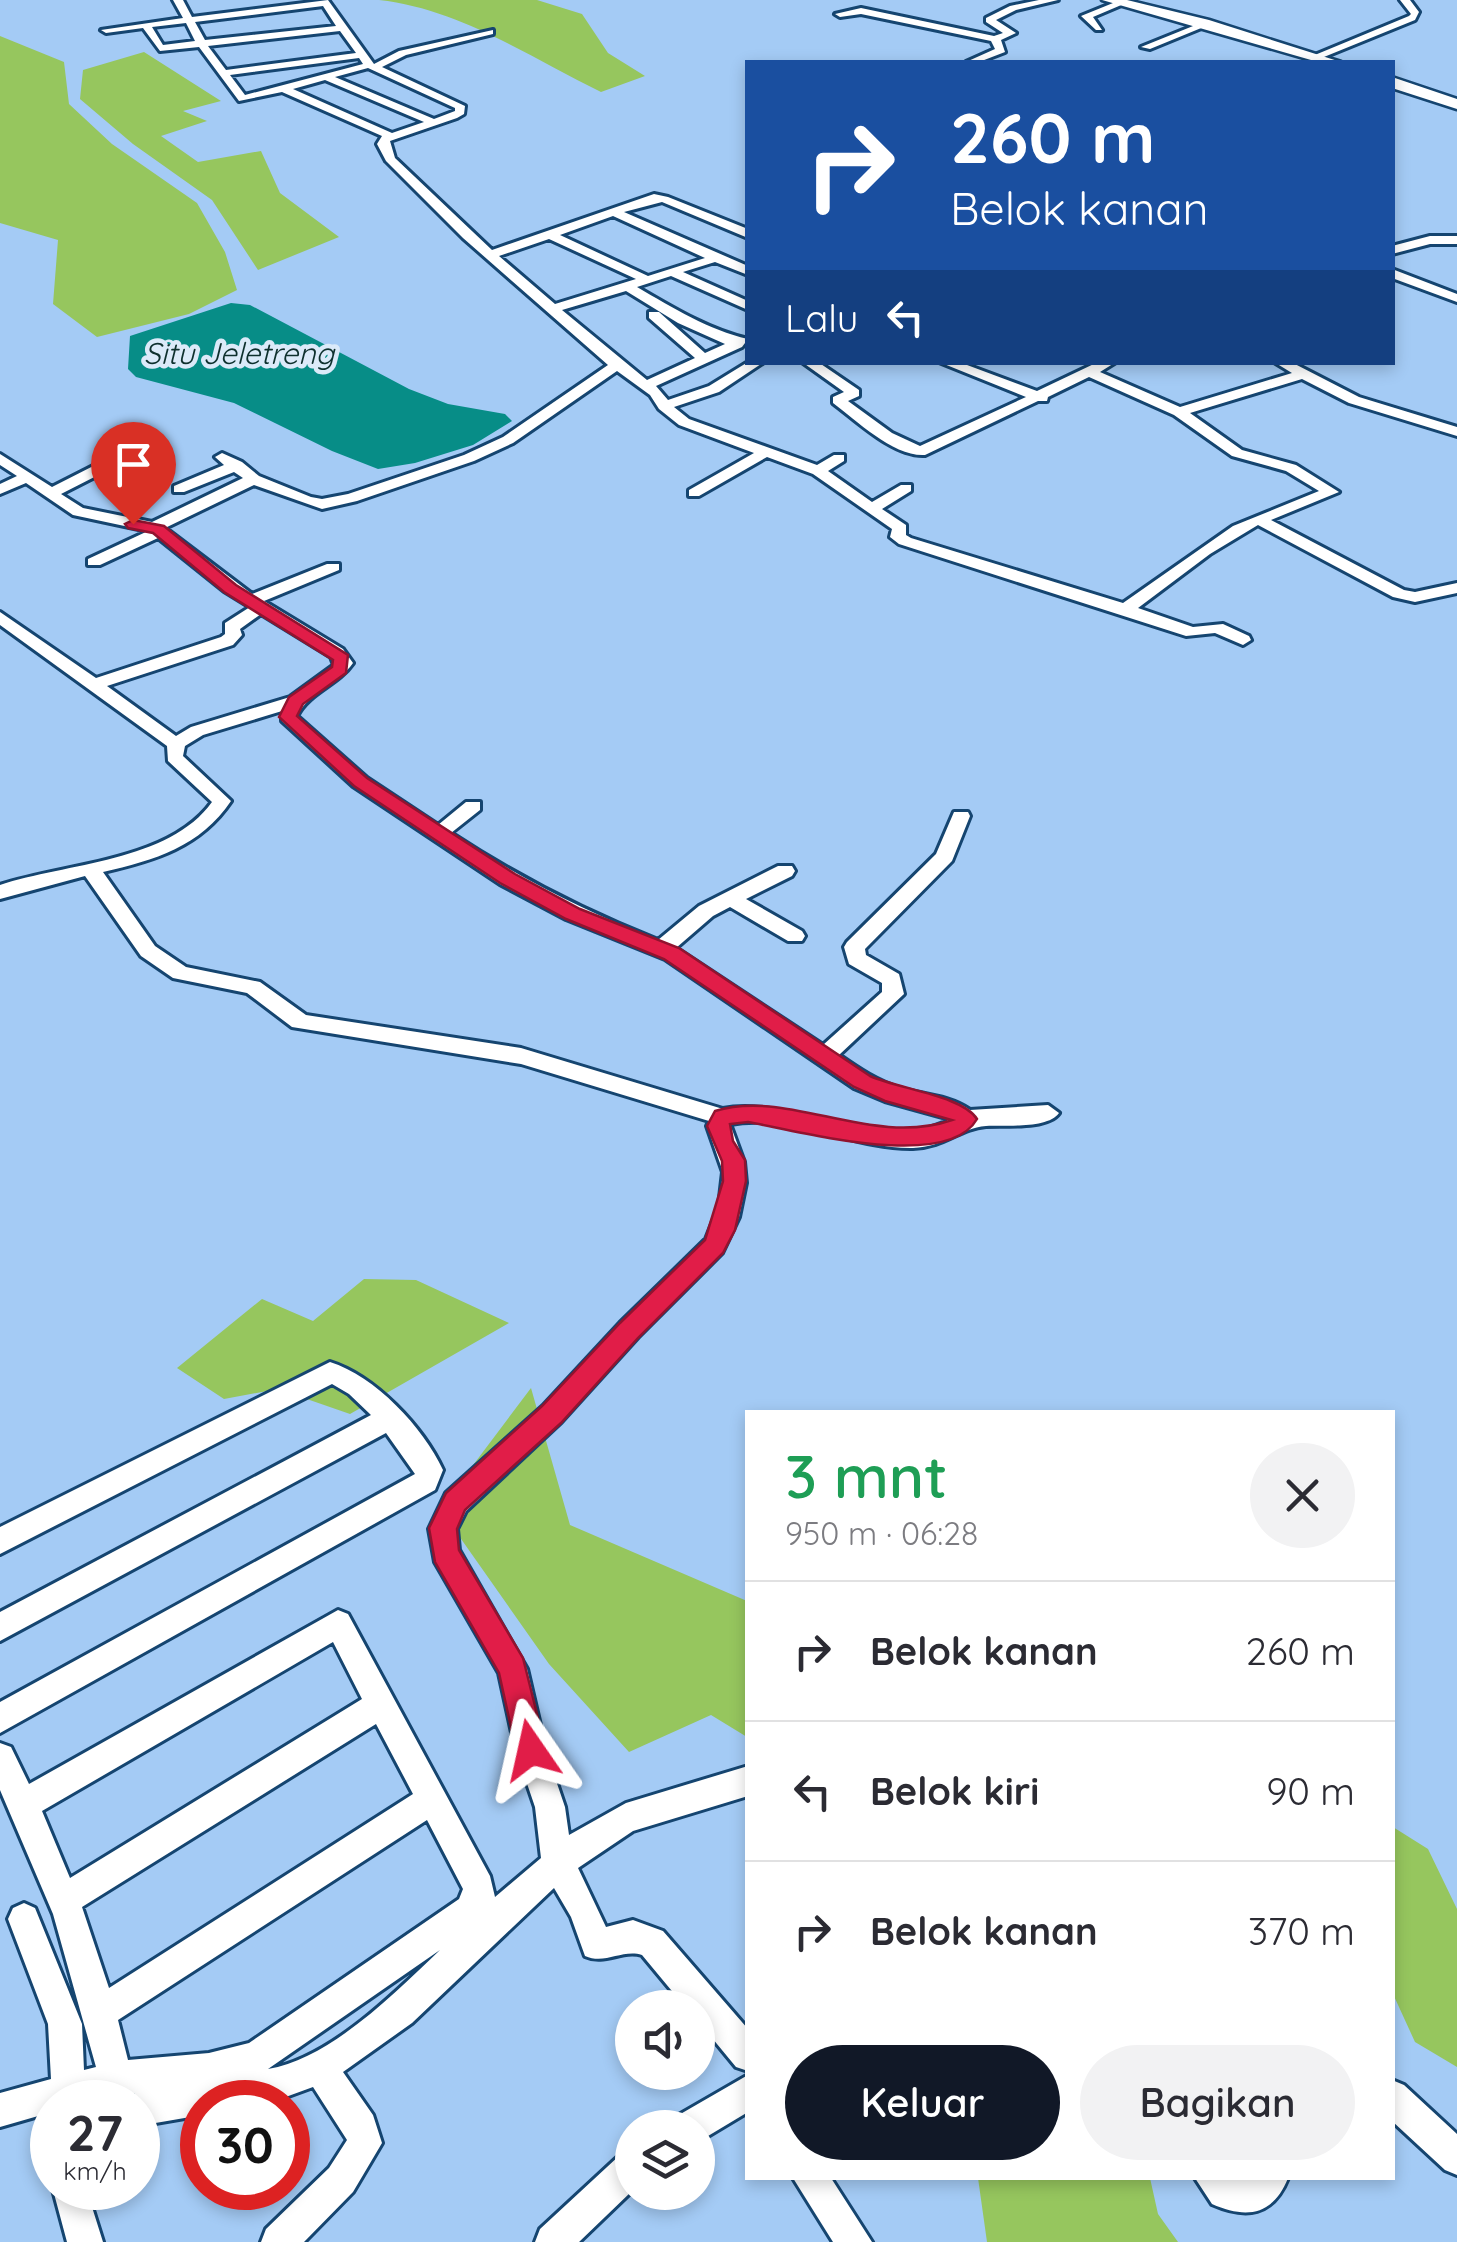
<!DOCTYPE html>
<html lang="id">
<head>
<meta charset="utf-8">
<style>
	body { margin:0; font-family:Quicksand,sans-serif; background:#f2f2f3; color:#2b2b33; height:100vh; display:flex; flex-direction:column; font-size:38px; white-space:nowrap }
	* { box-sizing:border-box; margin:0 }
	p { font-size:32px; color:#7c7c81 }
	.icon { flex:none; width:55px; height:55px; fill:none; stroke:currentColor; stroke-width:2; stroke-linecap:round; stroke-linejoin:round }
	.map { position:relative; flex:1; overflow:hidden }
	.sheet { position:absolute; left:745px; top:1410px; width:650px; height:770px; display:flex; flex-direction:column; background:#fff; border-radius:0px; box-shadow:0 5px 15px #0003 }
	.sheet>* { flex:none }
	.top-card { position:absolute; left:745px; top:60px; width:650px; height:305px; border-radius:0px; box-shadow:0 5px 15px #0003; background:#1a4fa0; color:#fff; overflow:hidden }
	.controls { position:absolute; left:615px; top:1990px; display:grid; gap:20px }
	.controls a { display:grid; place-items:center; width:100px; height:100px; border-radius:50%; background:#fff; box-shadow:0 5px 15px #0003; font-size:50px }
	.speed { position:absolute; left:30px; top:2080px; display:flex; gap:20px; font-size:50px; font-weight:700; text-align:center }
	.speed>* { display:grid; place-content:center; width:130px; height:130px; border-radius:50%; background:#fff; box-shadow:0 5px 15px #0003; line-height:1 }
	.speed small { font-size:25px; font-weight:400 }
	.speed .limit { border:15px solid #d22; background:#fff; color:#111 }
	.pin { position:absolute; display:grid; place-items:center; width:85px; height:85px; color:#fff; margin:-102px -42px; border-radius:50% 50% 50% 0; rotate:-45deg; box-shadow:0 0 10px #0007 }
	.pin .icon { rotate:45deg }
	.me { position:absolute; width:110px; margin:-55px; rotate:349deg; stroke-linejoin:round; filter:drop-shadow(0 0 8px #0008) }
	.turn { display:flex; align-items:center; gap:35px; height:210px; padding:0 40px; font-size:45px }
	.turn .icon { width:130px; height:130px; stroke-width:2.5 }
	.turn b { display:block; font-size:70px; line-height:85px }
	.then { display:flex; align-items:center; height:95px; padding:0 40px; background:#0003; gap:20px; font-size:38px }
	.round { display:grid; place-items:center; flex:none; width:105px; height:105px; border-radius:52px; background:#f2f2f3 }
	.headline { display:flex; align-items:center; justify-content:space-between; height:170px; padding:0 40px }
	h1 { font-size:60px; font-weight:600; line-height:75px; color:#1e9e55 }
	.cta { display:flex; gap:20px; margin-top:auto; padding:20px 40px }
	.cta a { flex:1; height:115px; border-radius:60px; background:#111827; color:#fff; font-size:40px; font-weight:600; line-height:115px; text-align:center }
	.cta a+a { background:#f2f2f3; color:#2b2b33 }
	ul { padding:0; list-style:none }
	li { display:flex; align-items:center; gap:30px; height:140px; padding:0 40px; border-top:2px solid #e1e1e2 }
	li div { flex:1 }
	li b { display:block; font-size:38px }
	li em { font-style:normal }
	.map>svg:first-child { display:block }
</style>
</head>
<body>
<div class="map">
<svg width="1457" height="2242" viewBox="0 0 1457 2242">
	<rect width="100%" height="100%" fill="#a4cbf5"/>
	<path fill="#96c65e" d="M379,0H537L582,14L608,53L645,76L601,92C529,57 460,9 379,0Z
		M0,36L64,62L69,104L112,144L197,203L225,252L237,290L189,314L97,337L53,304L58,240L0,223Z
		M144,52L221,101L183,111L207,121L161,136L198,162L261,151L280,193L339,237L258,270L212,200L133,144L80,99L83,70Z
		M364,1279L416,1280L509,1323L350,1414L278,1389L224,1399L177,1368L262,1299L313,1321Z
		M531,1388L570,1525L747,1601V1737L711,1715L629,1752L549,1664L440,1509Z
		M1393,1827L1428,1849L1457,1909V2067L1415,2042L1393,1994Z
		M978,2178H1150L1158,2214L1178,2242H987Z"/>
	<path fill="#078d87" d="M231,303L250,305L409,389L448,404L505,414L512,421L473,445L415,463L378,469L332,451L234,403L136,377L128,369L130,336Z"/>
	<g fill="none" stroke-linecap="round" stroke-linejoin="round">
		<defs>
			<path id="street" d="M173,0H183L192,17L328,0L374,64L399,51L493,30V34L406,55L382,67L465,106L464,114L457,118L390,141L395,158L492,250L654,194L668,197L748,229V238L662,202L624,212L748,266V275L715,262L683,272L748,301V310L671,276L637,287C673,308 709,330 748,339L742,347L656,386L668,400L709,386L748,362H764L719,392L674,407L689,419L817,465L834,455H844V461L828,471L872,502L901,485H911V491L882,509L906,525V535L911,538L1123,603L1233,526L1319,491L1286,471L1232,456L1174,415L1089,377L1048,397L1047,401H1038L925,455C894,457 857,421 833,403V397L844,392L802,362H818L859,390V396L848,401L892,433L920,446L1026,397L939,362H959L1037,391L1098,362H1116L1100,372L1180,407L1292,373L1274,362H1291L1359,397L1457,427V436L1349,403L1302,379L1190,413L1242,450L1296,465L1339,492L1271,520L1404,590L1415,592L1457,583V593L1415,602L1393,597L1258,525L1210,554L1138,608L1193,627L1223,624L1249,636L1251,640L1243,645L1215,633L1186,636L899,544L890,537L892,529L813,474L767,457L699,496H689V490L754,453L679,425L659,409L650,395L617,371L513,443L474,461L357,501L322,509L254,485L165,528L252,594L327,564H339V570L264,601L343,649L353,663C338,685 309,692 297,716L367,778L438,825L466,802H480V810L451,833C518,877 584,911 658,940L699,906L778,866H792L795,871L792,876L746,899L802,931L805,936L802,941H788L730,907L713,916L676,948L823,1045L882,992V983L849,964L844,947L847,942L936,854L954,812H968L970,816L952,861L865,949L866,955L899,974L904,994L839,1055C859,1069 878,1082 902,1089C925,1095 950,1096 970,1110L1048,1105L1059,1113C1048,1129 1005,1125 986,1126C960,1128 945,1147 913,1148C852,1149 791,1112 730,1124L744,1162L746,1183L739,1217L722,1253L638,1337L561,1422L466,1511L457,1529L459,1550L527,1669L546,1751L565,1807L569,1835L626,1803L748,1766V1796L633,1831L578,1868L606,1927L633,1920L663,1931L748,2029V2071L736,2067L698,2021V2008H686L642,1955C622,1949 605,1965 585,1956L571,1917L554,1888L412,2023L343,2072L373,2115L382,2143L353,2192L304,2242H261L266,2229L329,2168L347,2140L313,2087L272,2102H202V2115L138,2126V2102H124L126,2097L135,2093L88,2102H52V2112L0,2127V2093L51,2079L48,2024L8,1919L13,1908L24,1903L35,1908L82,2024L84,2070L96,2067L53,1914L0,1790V1743L11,1747L29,1784L338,1610L348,1614L490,1876L495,1897L541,1858L535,1807L516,1751L499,1673L435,1562L429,1529L446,1493L543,1406L620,1323L706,1239L719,1206L723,1172L707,1126L709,1121L521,1064L292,1027L247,993L173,978L141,956L85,876L0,899V885C66,863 169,862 212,802L168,761L167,746L0,625V612L96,678L221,637L225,634V623L250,607L224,591L158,538L100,565H88V559L148,531L73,515L26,483L0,494V484L17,476L0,465V454L52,487L109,458H119L143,472V478H133L114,467L61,494L83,508L152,522L243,478L234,472L184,492H174V486L224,465L215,457L222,453L242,462L259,476L311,497L322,499L348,494L464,455L503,437L608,365L463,238L386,161L377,144L382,136L282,92L239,101L199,47L160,51L143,28L106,33L101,30L183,18ZM323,6L336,26L205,40L195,22ZM186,23L195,41L163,45L152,27ZM340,31L356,53L226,70L208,46ZM359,58L363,64L245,95L230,75ZM368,68L455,108V111L434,119L335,77ZM325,80L424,122L392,133L293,89ZM613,216L705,258L648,276L560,235ZM549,239L636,279L555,304L499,256ZM626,291L678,323L725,344L705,353L659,312H649V318L695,358L647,380L562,310ZM261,614L331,657L334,665L290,697L191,727L176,736L107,686L233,645L242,635L240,629ZM282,711V721L353,786L500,884L566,919L665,959L854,1088L885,1101L950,1119C898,1154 788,1096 723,1109L521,1048L306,1015L260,982L186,967L155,946L103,872C155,860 200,847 231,801L183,756L185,746L203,735ZM333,1642L362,1699L70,1878L42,1811ZM376,1724L413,1794L109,1988L82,1907ZM427,1820L463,1889L459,1899L249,2043L209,2053L128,2060L118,2020ZM440,1950C396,1992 330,2059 268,2069Z
				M1039,0H1058L1016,10L996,20L1016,33L1001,40L1005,52L979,62H966L995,49L991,41L861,14L840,17L835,14L861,8L994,36L1003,33L986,22V18L1010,6Z
				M1400,0H1410L1419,12L1415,20L1319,59L1310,57L1409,16L1411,14Z
				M1118,1L1126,3L1093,17L1102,30H1096L1081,16Z
				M1203,22L1211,24L1150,49L1141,47Z
				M1430,236H1457V244H1430L1392,254V246Z
				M1392,269L1457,294V302L1392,278Z
				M330,1362C375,1376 423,1427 443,1470L435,1490L0,1733V1702L415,1474L386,1433L0,1641V1612L371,1415L349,1394L332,1384L0,1554V1527Z
				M748,2075V2112L698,2142V2128H672L677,2116Z
				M1392,2080L1404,2085L1457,2134V2175L1445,2170L1392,2121Z
				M632,2150V2191L579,2242H535L540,2229L620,2155Z
				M793,2178H831L872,2242H833Z
				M1195,2178H1288C1273,2216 1246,2219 1212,2204Z
				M52,2186L86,2188L103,2242H67Z"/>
			<path id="primary" d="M1102,0H1127L1209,20L1341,62H1318Z
				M1392,77L1457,99V109L1392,88Z"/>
		</defs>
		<use href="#street" stroke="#154570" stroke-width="6"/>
		<use href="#primary" stroke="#154570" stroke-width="5"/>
		<use href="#street" fill="#fff" fill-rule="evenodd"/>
		<use href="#primary" fill="#fff" fill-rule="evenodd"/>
	</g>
	<path fill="#e11d48" stroke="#92132f" stroke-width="2.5" d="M133,520L164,526L236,585L348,655L346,673L303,704L297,716L367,778L515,874L580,909L679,948L870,1076C899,1089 963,1096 977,1119C947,1172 799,1131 748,1122L730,1124L733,1141L745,1160L746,1181L735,1230L723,1253L638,1338L561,1423L465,1510L457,1529L459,1550L523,1658L546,1750L542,1761L531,1766L521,1761L516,1750L499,1673L435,1562L429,1528L446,1493L542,1406L620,1323L705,1240L723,1181L722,1161L707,1126L715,1111C788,1088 871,1148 952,1120L885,1101L854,1087L664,959L566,919L500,883L354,786L279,717L289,697L332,667L333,660L224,592L153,533L128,528L125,524Z"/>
	<g text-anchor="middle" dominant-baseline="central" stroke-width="9" stroke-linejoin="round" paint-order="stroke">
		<g font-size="30" font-style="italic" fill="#0e302e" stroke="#dbeaf9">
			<text x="239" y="353">Situ Jeletreng</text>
		</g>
	</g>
</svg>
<div class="controls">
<a><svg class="icon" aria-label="sound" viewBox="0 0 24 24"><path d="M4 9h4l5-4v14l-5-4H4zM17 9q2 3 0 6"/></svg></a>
<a><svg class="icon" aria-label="layers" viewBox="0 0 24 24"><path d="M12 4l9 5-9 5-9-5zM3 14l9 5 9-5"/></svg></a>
</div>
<div class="speed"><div>27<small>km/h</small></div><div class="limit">30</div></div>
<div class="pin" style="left:133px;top:524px;background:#d93025"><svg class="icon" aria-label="arrive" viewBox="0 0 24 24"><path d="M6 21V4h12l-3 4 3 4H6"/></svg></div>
<svg class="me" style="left:531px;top:1750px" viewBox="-20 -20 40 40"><path d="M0-17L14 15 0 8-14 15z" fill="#e11d48" stroke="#fff" stroke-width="4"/></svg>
<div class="top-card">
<div class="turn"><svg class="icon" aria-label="right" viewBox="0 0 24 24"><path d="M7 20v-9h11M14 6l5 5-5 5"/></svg><div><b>260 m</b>Belok kanan</div></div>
<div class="then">Lalu<svg class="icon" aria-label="left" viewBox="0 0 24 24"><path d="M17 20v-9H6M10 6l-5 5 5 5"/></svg></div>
</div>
<section class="sheet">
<div class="headline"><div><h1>3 mnt</h1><p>950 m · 06:28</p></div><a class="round"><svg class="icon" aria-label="close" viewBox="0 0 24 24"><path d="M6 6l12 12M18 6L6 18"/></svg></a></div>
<ul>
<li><svg class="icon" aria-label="right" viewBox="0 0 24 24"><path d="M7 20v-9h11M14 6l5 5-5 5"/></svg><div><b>Belok kanan</b></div><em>260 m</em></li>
<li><svg class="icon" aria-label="left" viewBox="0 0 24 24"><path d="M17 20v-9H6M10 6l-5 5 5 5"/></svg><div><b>Belok kiri</b></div><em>90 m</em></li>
<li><svg class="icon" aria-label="right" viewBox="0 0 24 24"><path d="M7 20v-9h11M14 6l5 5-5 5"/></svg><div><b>Belok kanan</b></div><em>370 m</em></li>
</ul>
<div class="cta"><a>Keluar</a><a>Bagikan</a></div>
</section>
</div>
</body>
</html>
